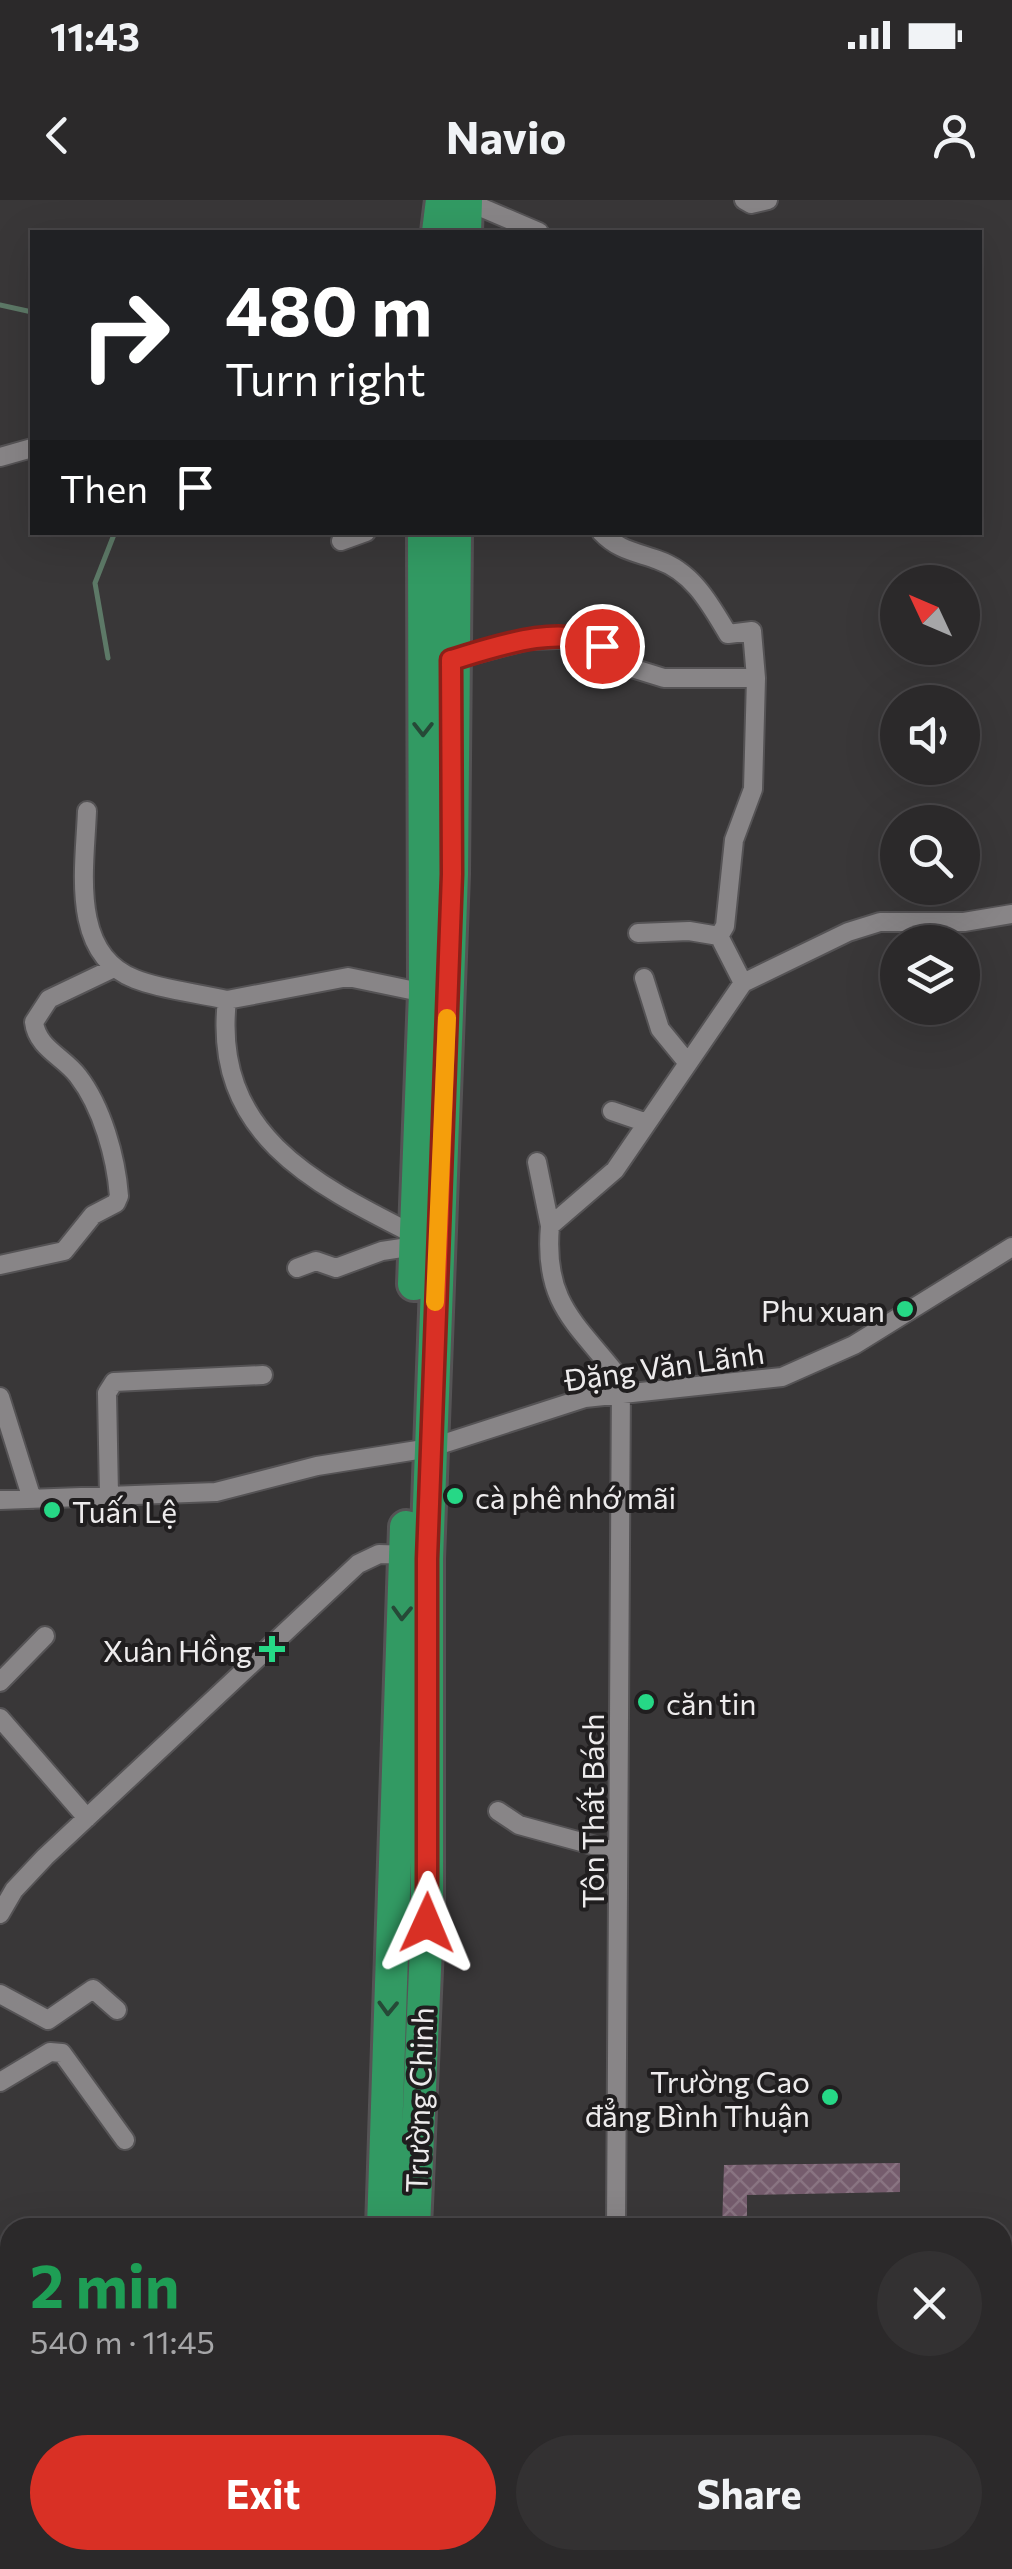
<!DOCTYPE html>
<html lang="en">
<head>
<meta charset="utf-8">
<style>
	body { margin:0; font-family:Commissioner,sans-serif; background:#333132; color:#f1f3f6; height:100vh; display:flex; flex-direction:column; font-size:38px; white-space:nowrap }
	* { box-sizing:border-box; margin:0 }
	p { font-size:32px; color:#a6a6a8 }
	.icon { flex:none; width:55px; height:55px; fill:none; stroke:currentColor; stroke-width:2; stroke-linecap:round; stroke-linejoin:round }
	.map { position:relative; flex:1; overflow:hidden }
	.side { position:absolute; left:0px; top:2018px; width:1012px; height:352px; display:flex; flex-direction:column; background:#2b292a; border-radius:30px 30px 0 0; box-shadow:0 10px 40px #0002,0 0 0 2px #474547 }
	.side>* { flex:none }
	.guide { position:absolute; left:30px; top:30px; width:952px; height:305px; border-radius:0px; box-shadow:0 10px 40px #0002,0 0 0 2px #474547; background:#202124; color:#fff; overflow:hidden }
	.needle { width:65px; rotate:314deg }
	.tools { position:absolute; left:880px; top:365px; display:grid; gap:20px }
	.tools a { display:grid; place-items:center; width:100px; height:100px; border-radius:50%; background:#2b292a; box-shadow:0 10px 40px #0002,0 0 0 2px #474547; font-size:50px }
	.pin { position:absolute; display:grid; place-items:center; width:85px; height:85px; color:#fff; margin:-42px; border:5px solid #fff; border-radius:50%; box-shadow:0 2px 10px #0007 }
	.me { position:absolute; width:110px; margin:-55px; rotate:1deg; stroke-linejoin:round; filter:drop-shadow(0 0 8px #0008) }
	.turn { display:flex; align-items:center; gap:35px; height:210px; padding:0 30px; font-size:45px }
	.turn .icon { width:130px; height:130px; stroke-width:2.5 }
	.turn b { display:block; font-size:70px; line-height:85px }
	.then { display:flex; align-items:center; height:95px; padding:0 30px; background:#0003; gap:20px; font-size:38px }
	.round { display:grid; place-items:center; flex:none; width:105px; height:105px; border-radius:52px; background:#333132 }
	.head { display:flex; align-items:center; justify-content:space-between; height:170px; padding:0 30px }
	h1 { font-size:60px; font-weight:700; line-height:75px; color:#1e9e55 }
	.primary-button { display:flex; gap:20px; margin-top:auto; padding:20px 30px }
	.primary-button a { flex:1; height:115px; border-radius:60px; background:#d93025; color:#fff; font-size:40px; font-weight:700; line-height:115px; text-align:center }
	.primary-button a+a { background:#333132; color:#f1f3f6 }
	.status { display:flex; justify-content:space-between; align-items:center; height:70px; padding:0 50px; background:#2b292a; direction:ltr }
	.status svg { height:28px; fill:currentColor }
	header { display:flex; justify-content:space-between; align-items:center; height:130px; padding:0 30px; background:#2b292a; font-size:45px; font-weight:700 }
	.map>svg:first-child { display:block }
</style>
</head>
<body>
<div class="status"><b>11:43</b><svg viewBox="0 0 49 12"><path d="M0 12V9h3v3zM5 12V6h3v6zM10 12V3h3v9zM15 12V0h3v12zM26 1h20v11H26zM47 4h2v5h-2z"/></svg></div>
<header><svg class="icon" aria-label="back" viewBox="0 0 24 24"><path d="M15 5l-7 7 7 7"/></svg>Navio<svg class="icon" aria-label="person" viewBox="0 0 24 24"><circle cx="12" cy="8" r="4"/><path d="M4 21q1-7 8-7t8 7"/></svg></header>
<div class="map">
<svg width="1012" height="2369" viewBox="0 0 1012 2369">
	<defs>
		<pattern id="building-cross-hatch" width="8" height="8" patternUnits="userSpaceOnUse" patternTransform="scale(2.5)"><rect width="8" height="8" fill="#755c6d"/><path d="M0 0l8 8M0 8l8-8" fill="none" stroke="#897482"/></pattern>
	</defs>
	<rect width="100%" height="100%" fill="#393738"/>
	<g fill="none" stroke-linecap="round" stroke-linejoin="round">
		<path stroke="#5d7967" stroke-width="5" d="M0,105L32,112
			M108,458L95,383L115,332"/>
	</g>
	<path fill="url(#building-cross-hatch)" d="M900,1963V1992L747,1995V2028H722L724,1965Z"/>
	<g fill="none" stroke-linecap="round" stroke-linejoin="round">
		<defs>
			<path id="street" d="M744,0L751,4L768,0
				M466,1L539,32
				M0,257L32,248
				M601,332C618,350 636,352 658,360C693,372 710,404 728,434L752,431L756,478
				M341,341L366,332
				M451,460L528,440L586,438L635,469L664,478H756L753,589L734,640L725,726L719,736L743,783
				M87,611C85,666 69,754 135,779C163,790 198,793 227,800C212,933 312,983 415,1035
				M638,733L689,731L719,736
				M644,778L660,829L687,862
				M227,800L348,777L425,793
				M612,911L647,923
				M537,962L550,1026
				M0,1065L64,1051L93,1015L116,1003L119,996C116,957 102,907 78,876C64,857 37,848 34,822L49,799L114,768
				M297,1068L316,1061L336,1068L382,1051L415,1046
				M0,1197L32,1299
				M109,1295L107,1193L114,1182L263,1175
				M0,1300L216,1292L317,1266L430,1248L585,1198L782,1177L854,1145L1012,1047
				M0,1482L45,1436
				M0,1518L87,1618
				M498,1611L519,1625L618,1652
				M0,1714L14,1690L45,1657L358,1364L379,1354L412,1355
				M0,1794L48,1820L93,1789L117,1810
				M0,1882L50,1852L62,1853L125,1940
				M616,2028L621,1180C578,1124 543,1105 550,1026L615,970L743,783L848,732L880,722H964L1012,714
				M0,2261L10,2269
				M19,2360L21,2369
				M614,2369V2360"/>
			<path id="highway" d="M438,32L442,0
				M465,32L466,0
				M414,1084L425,793L424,332
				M383,2028L406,1327
				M414,2028L427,1723V1359L452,674L455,332
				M386,2369V2360
				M412,2369L413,2360"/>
		</defs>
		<use href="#street" stroke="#555355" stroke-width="22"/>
		<use href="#highway" stroke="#555355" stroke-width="38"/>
		<use href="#street" stroke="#888587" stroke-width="18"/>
		<use href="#highway" stroke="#329a63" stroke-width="32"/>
	</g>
	<defs><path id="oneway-chevron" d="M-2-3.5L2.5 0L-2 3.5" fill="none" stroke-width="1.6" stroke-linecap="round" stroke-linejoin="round" transform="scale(2.5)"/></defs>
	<g stroke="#264937">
		<use href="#oneway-chevron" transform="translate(423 529) rotate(90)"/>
		<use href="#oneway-chevron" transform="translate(402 1413) rotate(92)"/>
		<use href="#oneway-chevron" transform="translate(388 1808) rotate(92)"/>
	</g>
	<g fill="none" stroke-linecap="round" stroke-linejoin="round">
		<defs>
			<path id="route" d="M427,1723V1359L452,674L451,460C495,447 559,423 602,446"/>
		</defs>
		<use href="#route" stroke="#8d1f18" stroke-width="25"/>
		<use href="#route" stroke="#d93025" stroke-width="18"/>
		<path stroke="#f59e0b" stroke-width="18" d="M435,1102L447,818"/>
	</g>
	<g fill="#26d886" stroke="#201e1f" stroke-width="4">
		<circle cx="905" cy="1109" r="10"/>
		<circle cx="455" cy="1296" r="10"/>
		<circle cx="52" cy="1310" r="10"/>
		<path d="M267 1434h10v10h10v10h-10v10h-10v-10h-10v-10h10z"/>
		<circle cx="646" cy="1502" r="10"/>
		<circle cx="830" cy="1897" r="10"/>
	</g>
	<g text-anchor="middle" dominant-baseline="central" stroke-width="8" stroke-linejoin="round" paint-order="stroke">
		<g font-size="30" fill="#edebec" stroke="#201e1f" text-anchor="end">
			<text x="885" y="1109">Phu xuan</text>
			<text x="475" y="1296" text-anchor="start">cà phê nhớ mãi</text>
			<text x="72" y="1310" text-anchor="start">Tuấn Lệ</text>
			<text x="252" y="1449">Xuân Hồng</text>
			<text x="666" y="1502" text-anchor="start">căn tin</text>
			<text x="810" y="1880">Trường Cao<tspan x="810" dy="34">đẳng Bình Thuận</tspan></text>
		</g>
		<g font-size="30" fill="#edebec" stroke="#201e1f">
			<text transform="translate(664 1165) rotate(-8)">Đặng Văn Lãnh</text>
			<text transform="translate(591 1611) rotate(-90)">Tôn Thất Bách</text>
			<text transform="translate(418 1900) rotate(-88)">Trường Chinh</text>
		</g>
	</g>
</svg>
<div class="tools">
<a><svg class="needle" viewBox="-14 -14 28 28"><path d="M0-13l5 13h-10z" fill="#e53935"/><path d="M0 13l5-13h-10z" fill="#a6a6a8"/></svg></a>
<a><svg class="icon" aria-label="sound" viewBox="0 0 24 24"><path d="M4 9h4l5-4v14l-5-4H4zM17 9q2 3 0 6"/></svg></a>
<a><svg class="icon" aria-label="search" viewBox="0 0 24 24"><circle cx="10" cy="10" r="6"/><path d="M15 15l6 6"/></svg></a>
<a><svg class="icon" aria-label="layers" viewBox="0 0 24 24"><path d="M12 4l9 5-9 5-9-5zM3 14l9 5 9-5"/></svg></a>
</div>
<div class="pin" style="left:602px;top:446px;background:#d93025"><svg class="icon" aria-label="arrive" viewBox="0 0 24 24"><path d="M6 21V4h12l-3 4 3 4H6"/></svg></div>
<svg class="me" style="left:427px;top:1723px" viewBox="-20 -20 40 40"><path d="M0-17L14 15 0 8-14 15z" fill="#d93025" stroke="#fff" stroke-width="4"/></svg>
<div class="guide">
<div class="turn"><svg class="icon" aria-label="right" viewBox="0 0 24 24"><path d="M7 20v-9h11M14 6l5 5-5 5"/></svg><div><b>480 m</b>Turn right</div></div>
<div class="then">Then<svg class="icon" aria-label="arrive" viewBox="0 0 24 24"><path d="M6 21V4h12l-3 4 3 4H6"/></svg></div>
</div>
<section class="side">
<div class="head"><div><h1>2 min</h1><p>540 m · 11:45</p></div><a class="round"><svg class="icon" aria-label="close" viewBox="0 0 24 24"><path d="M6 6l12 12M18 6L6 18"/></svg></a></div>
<div class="primary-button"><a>Exit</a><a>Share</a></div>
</section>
</div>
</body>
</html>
